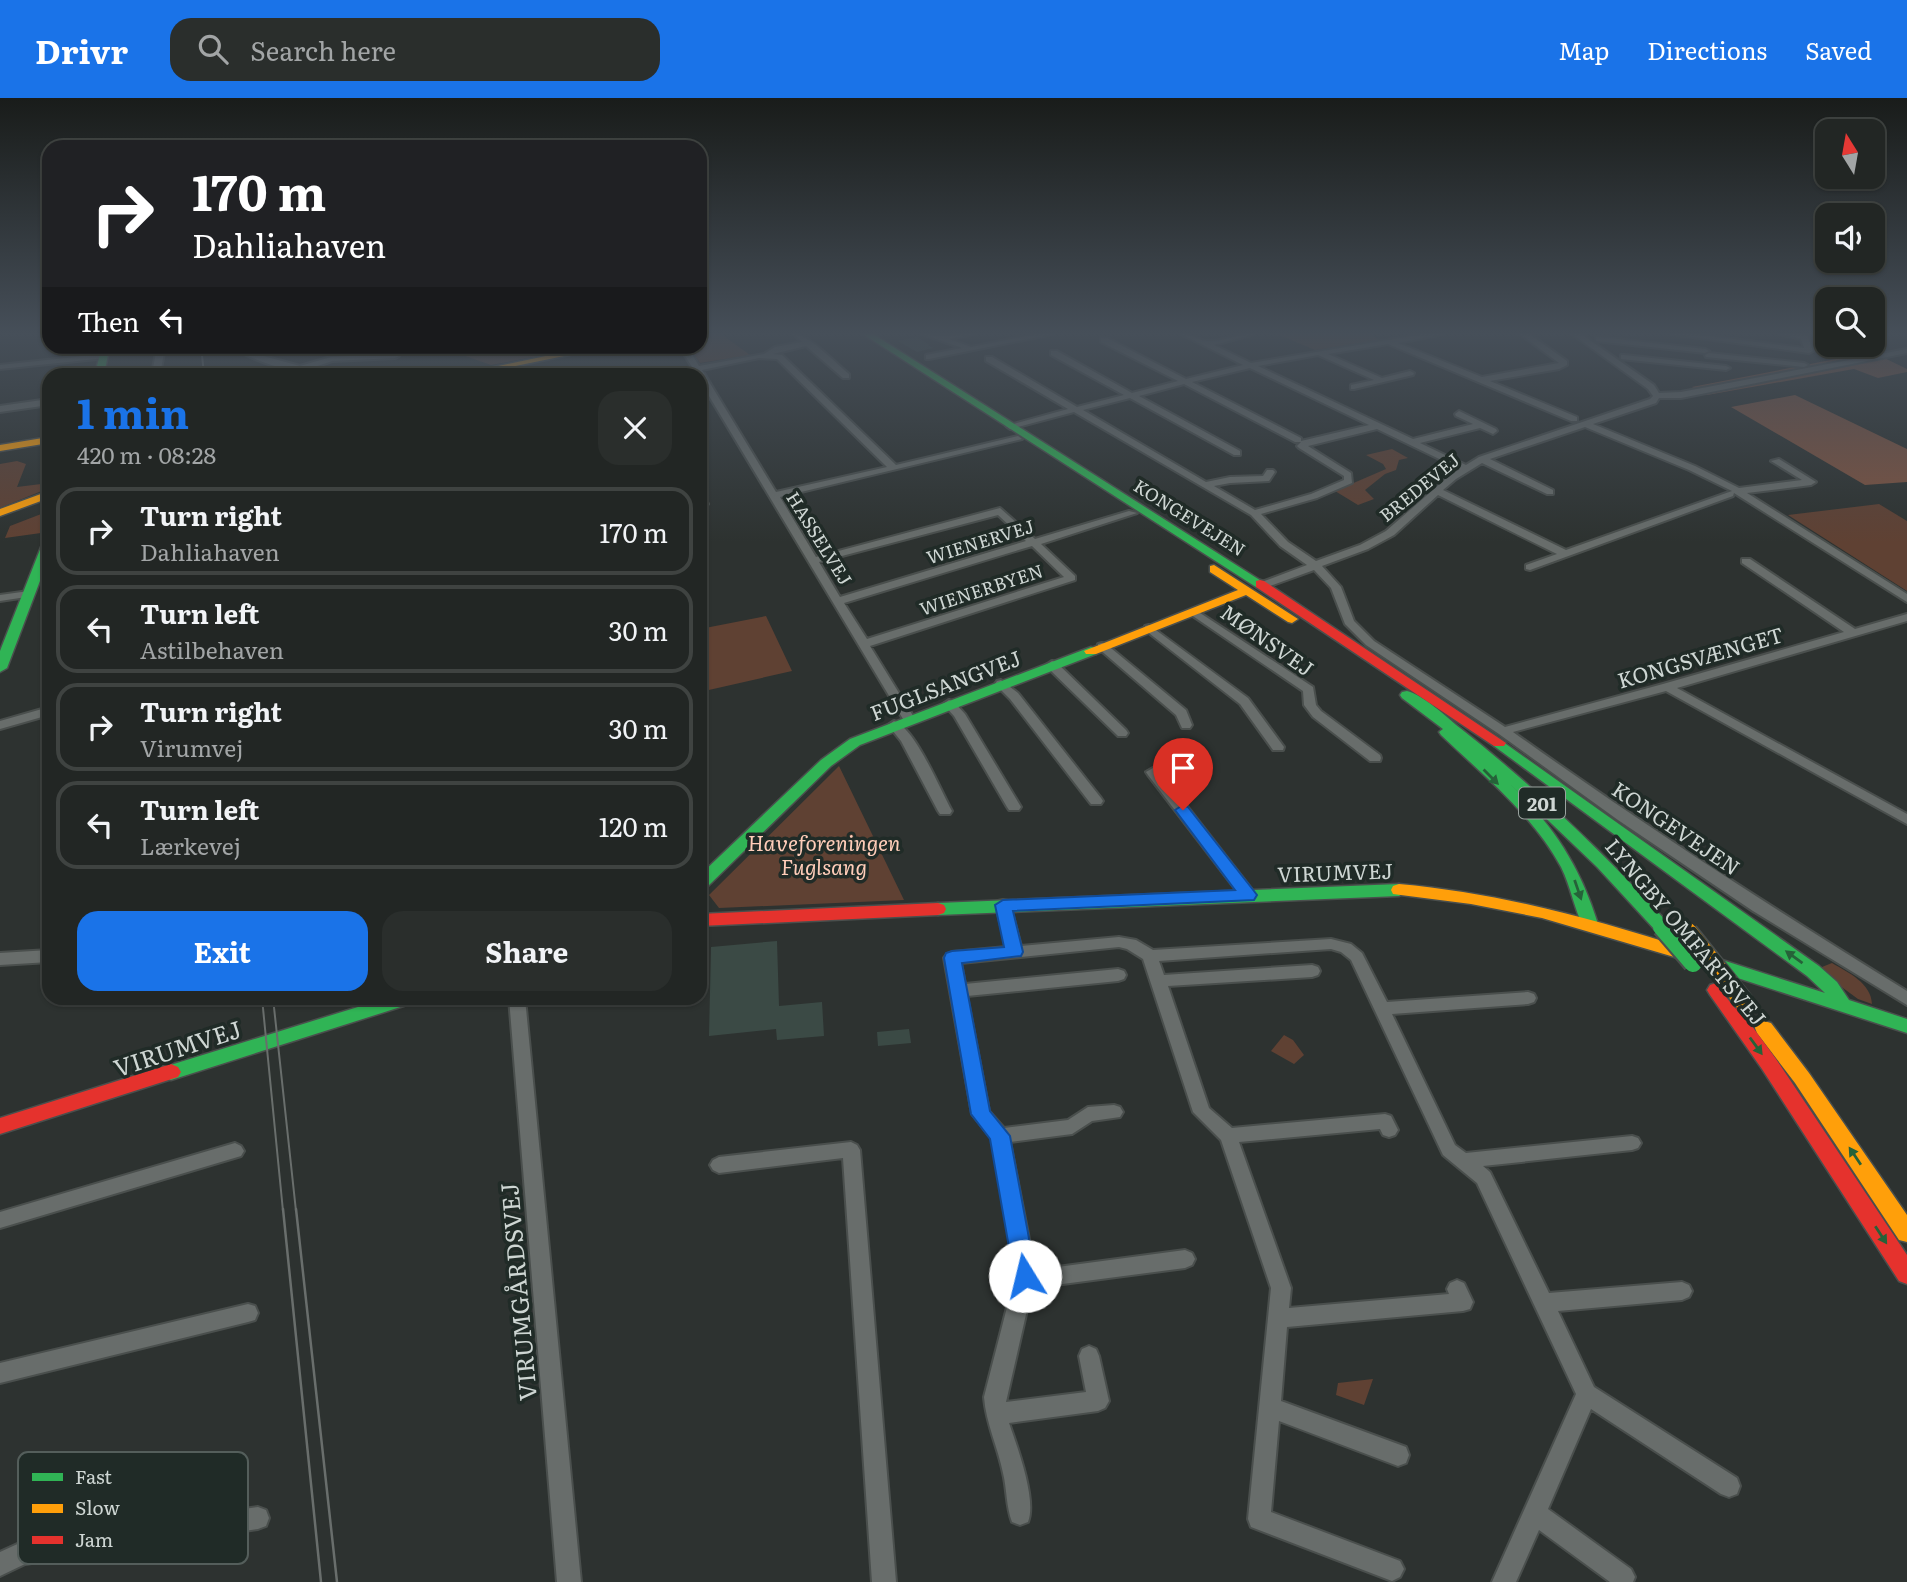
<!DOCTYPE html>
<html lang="en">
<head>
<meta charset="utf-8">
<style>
	body { margin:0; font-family:Literata,serif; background:#2a2e2c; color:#f1f3f6; height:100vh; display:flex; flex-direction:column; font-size:26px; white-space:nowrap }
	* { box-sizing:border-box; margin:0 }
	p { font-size:23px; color:#a2a5a6 }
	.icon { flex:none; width:38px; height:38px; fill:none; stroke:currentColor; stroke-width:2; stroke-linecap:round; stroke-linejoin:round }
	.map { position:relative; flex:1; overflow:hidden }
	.details { position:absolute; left:42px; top:270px; width:665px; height:637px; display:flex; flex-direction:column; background:#222624; border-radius:21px; box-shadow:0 2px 5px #0004,0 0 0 2px #3f4341 }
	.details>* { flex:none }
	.guide { position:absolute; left:42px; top:42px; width:665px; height:214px; border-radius:21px; box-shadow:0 2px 5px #0004,0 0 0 2px #3f4341; background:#202124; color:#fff; overflow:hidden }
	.needle { width:46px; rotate:349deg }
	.tools { position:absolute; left:1815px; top:21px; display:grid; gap:14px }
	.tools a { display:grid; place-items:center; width:70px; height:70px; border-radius:14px; background:#222624; box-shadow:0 2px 5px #0004,0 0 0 2px #3f4341; font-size:35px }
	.pin { position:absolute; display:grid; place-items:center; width:60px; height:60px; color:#fff; margin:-72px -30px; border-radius:50% 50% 50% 0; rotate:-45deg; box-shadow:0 0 7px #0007 }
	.pin .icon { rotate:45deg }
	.me { position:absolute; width:77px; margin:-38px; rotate:351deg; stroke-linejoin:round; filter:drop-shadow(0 0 5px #0008) }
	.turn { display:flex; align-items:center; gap:24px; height:147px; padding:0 35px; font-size:32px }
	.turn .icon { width:91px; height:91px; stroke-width:2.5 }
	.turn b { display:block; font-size:49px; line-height:60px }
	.then { display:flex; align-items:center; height:66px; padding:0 35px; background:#0003; gap:14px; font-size:26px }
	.round { display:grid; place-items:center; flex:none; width:74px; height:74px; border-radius:21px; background:#2a2e2c }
	.summary { display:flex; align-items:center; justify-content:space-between; height:119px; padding:0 35px }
	h1 { font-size:42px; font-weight:700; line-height:52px; color:#1a73e8 }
	.action { display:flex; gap:14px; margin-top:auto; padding:14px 35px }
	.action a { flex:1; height:80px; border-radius:21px; background:#1a73e8; color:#fff; font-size:28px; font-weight:700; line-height:80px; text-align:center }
	.action a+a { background:#2a2e2c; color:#f1f3f6 }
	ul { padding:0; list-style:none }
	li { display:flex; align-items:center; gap:21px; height:88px; margin:0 14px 10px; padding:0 21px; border:4px solid #3f4341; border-radius:21px }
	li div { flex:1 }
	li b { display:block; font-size:26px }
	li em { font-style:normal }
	header { display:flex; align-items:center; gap:42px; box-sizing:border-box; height:98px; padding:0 35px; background:#1a73e8; color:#fff }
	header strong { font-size:33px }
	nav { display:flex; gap:38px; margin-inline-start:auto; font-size:24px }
	.search { width:490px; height:63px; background:#2a2e2c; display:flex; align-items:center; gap:18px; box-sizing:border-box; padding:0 24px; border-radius:21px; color:#a2a5a6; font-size:26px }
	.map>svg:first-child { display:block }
</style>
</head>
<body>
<header>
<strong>Drivr</strong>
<div class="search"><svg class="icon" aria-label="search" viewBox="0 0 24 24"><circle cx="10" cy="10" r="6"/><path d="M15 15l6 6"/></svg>Search here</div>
<nav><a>Map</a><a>Directions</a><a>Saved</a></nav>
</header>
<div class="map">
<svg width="1907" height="1484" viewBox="0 0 1907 1484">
	<rect width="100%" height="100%" fill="#2d3230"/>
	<path fill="#5f4133" d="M700,236H721L750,257L700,265L688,249L700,248Z
		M1277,236H1370L1379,242L1315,252Z
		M440,249V248L586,249L491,267Z
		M1392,351L1408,360L1399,362L1396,372L1385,376L1365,392L1374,401L1358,407L1335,393L1386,371L1383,366L1366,357Z
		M17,363L26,366L17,389L49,385V390L0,410V366Z
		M1879,406L1907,423V493L1788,417Z
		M49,413L41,435L5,440L10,428Z
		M766,518L792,573L700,594V531Z
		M839,668L904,802L719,810L709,797Z
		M1832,865C1849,875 1871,885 1872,906L1858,901L1817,871Z
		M1284,937L1293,942L1304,957L1294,966L1271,953Z
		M1373,1281L1364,1307L1336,1297L1338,1285Z"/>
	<path fill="#7e5340" d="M1872,254L1907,271V274L1878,280L1854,271L1707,297L1692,289Z
		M1795,297L1907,351V384L1865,387L1731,309Z"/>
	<path fill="#3b4a45" d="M917,239L930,247H928L933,250L917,254L898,243Z
		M777,843L779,908L822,904L824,938L777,942L776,931L709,938L711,849Z
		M909,931L911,945L878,948L877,934Z"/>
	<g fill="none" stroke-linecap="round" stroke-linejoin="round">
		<defs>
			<path id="street" d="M793,236C809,236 835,265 849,276V280H843L806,248L773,256L782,257L896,367L1018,338L1022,341L780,399L816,459L1000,410L1035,441L1129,413L1137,415L1041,446L1075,478V482L870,548L915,621L913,624L909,625L903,621L700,283V276H696L694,273L666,276L692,269L679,248H687L699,268L764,256L775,249L802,244ZM759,260L777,261L887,369L776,394L702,272ZM998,417L1026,443L840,499L819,464ZM1032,448L1064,479L867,541L844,505Z
				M922,236L941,238L973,236L949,241L971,249L1037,236H1053L929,261H926V257L962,250Z
				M1181,236C1192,236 1199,243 1208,243C1222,244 1238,236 1254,236L1214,247L1251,265L1424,236H1443L1398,245L1482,279L1559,265L1520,236H1529L1567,263V267L1559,271L1490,283L1577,319V323H1571L1388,246L1328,256L1382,280L1410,273L1414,275L1413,277L1354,291H1351V287L1374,282L1318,257L1258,268L1413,341L1473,326L1456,318L1455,316L1459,313L1496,331L1497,333L1493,336L1480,330L1420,345L1466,367L1479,359L1650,301L1653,298L1648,291L1572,236H1581L1654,287L1659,295L1681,294L1907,251V255L1681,300H1659L1656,305L1593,326L1695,368L1739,390L1802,382L1771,363L1779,361L1816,384L1811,387L1747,395L1907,496V504L1734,395L1733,398L1530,472L1526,471V467L1557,456L1438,397L1394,437L1368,451L1322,468L1341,489L1354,523L1374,543L1505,629L1663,586L1844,534L1742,465V461H1750L1855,531L1907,516V523L1677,590L1907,716V726L1666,593L1513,634C1642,726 1772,810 1907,893V907L1753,813L1618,722L1499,636L1366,547L1345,526L1331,490L1314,472L1267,489H1259V485L1307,467L1280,448L1251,417L1074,314L1010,331L1006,328L1068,311L986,263V259H992L1077,309L1124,297L1051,257V253H1057L1132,295L1178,283L1101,244V240H1107L1186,281L1243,267ZM1250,270L1369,327L1301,343V340L1192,284ZM1184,286L1295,344H1301L1297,348L1299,350L1344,378V382L1311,396L1255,412L1214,388L1230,385L1269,383L1275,374L1273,372H1267L1263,378L1230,379L1206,384L1083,312L1130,300L1234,357H1240V353L1139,298ZM1585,329L1689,372L1732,393L1566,452L1443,392L1456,381L1482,365L1547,396H1553V392L1490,361ZM1377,331L1460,371L1450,377L1386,433L1360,447L1316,463L1288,444L1261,416L1317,400L1352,385L1351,375L1308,348Z
				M1671,236H1693L1804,250L1801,241L1780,236L1807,237L1813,253L1809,255Z
				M1599,239L1705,251L1709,253L1705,255L1596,243V239Z
				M162,248H172L164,255L160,276H152L156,254Z
				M231,248H242L256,256L300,268L331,259L395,256L399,258L395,260L332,263L309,271L324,276C300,278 251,263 231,248Z
				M1709,255L1804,265L1808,267L1804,269L1706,259L1705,257Z
				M103,256L107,258L106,260L0,271V267Z
				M1624,257L1726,268L1730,270L1726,272L1621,261V257Z
				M49,301V307L0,314V308Z
				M700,396L703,397L708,406L700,410Z
				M29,493L34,496L33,498L0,503V497Z
				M1194,511L1313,589L1316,607L1321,613L1380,657L1381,660L1380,663H1370L1313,619L1304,607L1303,593L1190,516L1188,514Z
				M1149,527L1248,600L1284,649L1283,652H1273L1240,606L1145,532V528Z
				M1102,545L1106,546L1186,612L1192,627L1190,630H1182L1176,617L1098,550V546Z
				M1052,563L1056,564L1126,632L1128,635L1126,638H1118L1048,570L1046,567Z
				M1001,582L1018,595L1101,700L1103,703L1101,706H1091L1010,601L995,586L997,583Z
				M949,602L953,603L965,616L1021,709L1019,712H1009L1007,709L954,618L943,606Z
				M49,609V617L0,631V623Z
				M894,623C916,631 940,692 952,713L950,716H940L938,713L901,643L888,627Z
				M1153,670L1158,671L1253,793L1255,797L1253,801H1243L1148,677L1146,674Z
				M1003,802L1008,803L1010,807L1021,848L1119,839L1136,842L1153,852L1331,841L1351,846L1362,855L1387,904L1528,894L1534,896L1536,900L1534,904L1528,906L1392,916L1455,1047L1466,1055L1632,1038L1638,1040L1641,1045L1638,1050L1632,1052L1483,1068L1490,1074L1549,1195L1682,1184L1689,1187L1692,1193L1689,1199L1682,1202L1558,1213L1594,1289L1737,1380L1740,1388L1737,1396L1729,1399L1721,1396L1591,1311L1548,1411L1631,1471L1635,1479L1633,1484H1610L1539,1432L1516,1484H1492L1576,1296L1477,1085L1443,1057L1351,862L1341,854L1331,851L1159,863L1164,877L1312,867L1318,869L1320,873L1318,877L1312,879L1168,888L1209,1010L1232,1030L1385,1016L1391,1018L1398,1032L1395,1037L1389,1039L1383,1037L1380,1031L1239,1044L1291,1190L1289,1210L1449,1196L1447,1191L1450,1185L1457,1182L1464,1185L1473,1204L1470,1211L1463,1213L1287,1229L1281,1303L1406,1349L1409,1357L1406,1365L1398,1368L1279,1323L1271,1414L1400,1463L1404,1471L1400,1479L1392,1483L1251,1429L1248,1421L1271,1190L1221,1042L1193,1014L1143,861L1127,851L1119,849L961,865L965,886L1118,871L1124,873L1126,877L1124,881L1118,883L967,898L989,1013L1004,1030L1068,1022L1088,1009L1114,1007L1120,1009L1123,1014L1120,1019L1092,1023L1072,1036L1010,1044L1035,1172L1185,1152L1192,1155L1195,1161L1192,1167L1185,1170L1032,1190L1006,1304L1086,1294L1079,1258L1082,1251L1089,1248L1096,1251L1099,1258L1109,1303L1105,1310L1098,1313L1009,1325C1017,1348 1037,1402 1028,1424L1020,1427L1012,1424C1006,1408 1007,1391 1003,1375C998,1349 986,1326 984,1299L1015,1178V1167L992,1041L972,1016L944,860L947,856L952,854L1006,849L996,807L998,803Z
				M49,852V864L0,867V855Z
				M509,900H525L581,1484H557Z
				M851,1044L857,1047L860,1052L896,1484H872L843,1060L719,1075L713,1072L710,1067L713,1062L719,1059Z
				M235,1045L241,1048L244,1053L241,1058L0,1130V1114Z
				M248,1206L255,1208L258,1215L255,1222L248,1224L0,1285V1265Z
				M258,1409L266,1412L269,1420L266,1428L258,1431L25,1466L0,1478V1454L24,1443Z"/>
			<path id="fast" d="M863,236H873L1266,486L1260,490L1256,489Z
				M102,248H110L104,276H95Z
				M49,441V459L7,570L0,574V553L43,444Z
				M1091,549L1096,550V556L860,647L831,668L706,790L700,792V777L821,662L850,641Z
				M1407,593C1425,598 1445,618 1460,630C1535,689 1603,754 1668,825L1670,829L1668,833H1656L1597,769L1510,686C1554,728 1580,768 1598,826L1596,830H1584C1574,811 1571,789 1561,769C1533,717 1483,677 1441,637L1439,634L1443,631L1402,600L1400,597L1402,594Z
				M1499,641L1819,868L1837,884L1849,902L1907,921V935L1710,871L1707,866L1710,861L1716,860L1825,895L1807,878L1494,648L1492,645L1494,642Z
				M1399,786L1407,792L1399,798L938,817L932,815L930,811L932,807L938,805Z
				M387,900H416L413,905L171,982L164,979L161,974L164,969Z"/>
			<path id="slow" d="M593,248H613L477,276H461Z
				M49,339V345L0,353V347Z
				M49,393V400L0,418V411Z
				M1214,467L1298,521L1292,525L1288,524L1246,497L1096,556H1086L1084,553L1238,492L1210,474V468Z
				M1399,786C1498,795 1592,820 1687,851L1690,855L1687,859L1681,861L1542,820L1471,806L1393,796L1391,792L1393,788Z
				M1764,923L1771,925L1809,975L1907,1117V1144L1899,1142L1795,985L1757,935L1755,930L1757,925Z"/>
			<path id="jam" d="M1260,482L1264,483L1506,645L1504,648H1494L1256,489V483Z
				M938,805L944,807L946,811L944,815L938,817L700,828V816Z
				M1716,885L1722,887L1776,961L1907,1157V1186L1899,1183L1762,971L1710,897L1707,892L1710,887Z
				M171,966L178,969L181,974L178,979L0,1036V1020Z"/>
		</defs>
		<use href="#street" stroke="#4a4f4d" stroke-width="4"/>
		<use href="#fast" stroke="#4a4f4d" stroke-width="3"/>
		<use href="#slow" stroke="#4a4f4d" stroke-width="3"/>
		<use href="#jam" stroke="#4a4f4d" stroke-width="3"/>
		<use href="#street" fill="#686d6b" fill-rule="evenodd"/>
		<use href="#fast" fill="#30b455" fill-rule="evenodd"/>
		<use href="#slow" fill="#ff9f0a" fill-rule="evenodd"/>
		<use href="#jam" fill="#e5322d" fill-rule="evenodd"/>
		<path stroke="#696e6c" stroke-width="2" d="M201,248L204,276
			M262,900L283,1113
			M273,900L296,1113"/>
		<path stroke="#696e6c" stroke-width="2.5" d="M283,1111L321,1484
			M296,1111L337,1484"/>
		<defs>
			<path id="fast-bridge" d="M1662,829L1693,865"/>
			<path id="slow-bridge" d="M1688,834L1744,904"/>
		</defs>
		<use href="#fast-bridge" stroke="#4a4f4d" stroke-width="22" stroke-linecap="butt"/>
		<use href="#slow-bridge" stroke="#4a4f4d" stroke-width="22" stroke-linecap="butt"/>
		<use href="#fast-bridge" stroke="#30b455" stroke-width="18"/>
		<use href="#slow-bridge" stroke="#ff9f0a" stroke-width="18"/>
	</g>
	<defs><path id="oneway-solid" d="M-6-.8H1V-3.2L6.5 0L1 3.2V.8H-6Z" transform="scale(1.75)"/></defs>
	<g fill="#266239">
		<use href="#oneway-solid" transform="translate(1491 679) rotate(45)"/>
		<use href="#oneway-solid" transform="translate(1578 792) rotate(71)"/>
		<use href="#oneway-solid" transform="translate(1794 859) rotate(-144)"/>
		<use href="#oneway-solid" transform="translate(1756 948) rotate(54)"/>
		<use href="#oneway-solid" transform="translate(1855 1058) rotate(-124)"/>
		<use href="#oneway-solid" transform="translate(1881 1137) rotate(57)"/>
	</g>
	<linearGradient id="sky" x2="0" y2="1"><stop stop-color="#191c1a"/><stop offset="0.53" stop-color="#464f59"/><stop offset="1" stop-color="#464f59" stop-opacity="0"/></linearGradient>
	<rect width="1907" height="444" fill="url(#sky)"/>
	<path fill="#1a73e8" stroke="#114b97" stroke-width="2" d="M1183,707L1188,709L1254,793L1257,797L1254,802L1013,813L1023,854L1021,858L962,865L990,1013L1010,1038L1036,1178L1033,1185L1025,1188L1017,1185L1014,1178L990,1041L971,1016L944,860L946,855L952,853L1004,849L995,807L1003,802L1235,792L1175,712Z"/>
	<g text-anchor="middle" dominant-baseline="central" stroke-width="7" stroke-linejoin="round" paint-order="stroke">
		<g font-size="18" fill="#ced6d3" stroke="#202b27">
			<text transform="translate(1419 389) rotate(-39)">BREDEVEJ</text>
			<text transform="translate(1190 419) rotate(32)">KONGEVEJEN</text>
			<text transform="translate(820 440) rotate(58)">HASSELVEJ</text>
			<text transform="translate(980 443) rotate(-17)">WIENERVEJ</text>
			<text transform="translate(981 491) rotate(-18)">WIENERBYEN</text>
		</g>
		<rect fill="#202b27" stroke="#9aa39f" stroke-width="2" x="1519" y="689.5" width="46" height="31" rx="5"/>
		<g font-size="19" font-weight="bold" fill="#ced6d3">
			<text x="1542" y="705">201</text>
		</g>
		<g font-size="21" fill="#ced6d3" stroke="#202b27">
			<text transform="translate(1268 541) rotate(35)">MØNSVEJ</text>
			<text transform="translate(1700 558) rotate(-16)">KONGSVÆNGET</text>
			<text transform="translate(945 586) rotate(-21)">FUGLSANGVEJ</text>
			<text transform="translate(1677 729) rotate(34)">KONGEVEJEN</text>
			<text transform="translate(1335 773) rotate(-2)">VIRUMVEJ</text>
			<text transform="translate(1687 833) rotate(50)">LYNGBY OMFARTSVEJ</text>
		</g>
		<g font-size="21" font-style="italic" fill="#ffcdb9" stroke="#202b27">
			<text x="824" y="743">Haveforeningen<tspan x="824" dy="24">Fuglsang</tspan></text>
		</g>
		<g font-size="24" fill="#ced6d3" stroke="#202b27">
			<text transform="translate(177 949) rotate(-18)">VIRUMVEJ</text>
			<text transform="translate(517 1194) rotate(-95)">VIRUMGÅRDSVEJ</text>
		</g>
	</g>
	<rect x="18" y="1354" width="230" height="112" rx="10" fill="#202b27" stroke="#545e5b" stroke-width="2"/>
	<rect x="32" y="1375" width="31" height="8" fill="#30b455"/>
	<rect x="32" y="1406" width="31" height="9" fill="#ff9f0a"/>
	<rect x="32" y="1438" width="31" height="8" fill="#e5322d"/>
	<g font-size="19" fill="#ced6d3">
		<text x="75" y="1386">Fast</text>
		<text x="75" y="1417">Slow</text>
		<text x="75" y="1449">Jam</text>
	</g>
</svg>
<div class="tools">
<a><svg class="needle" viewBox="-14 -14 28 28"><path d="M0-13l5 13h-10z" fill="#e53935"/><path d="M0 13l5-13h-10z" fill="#a2a5a6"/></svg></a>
<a><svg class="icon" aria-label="sound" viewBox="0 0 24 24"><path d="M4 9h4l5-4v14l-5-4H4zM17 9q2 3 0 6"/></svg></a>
<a><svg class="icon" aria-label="search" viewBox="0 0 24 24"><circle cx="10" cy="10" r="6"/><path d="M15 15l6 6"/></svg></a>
</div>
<div class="pin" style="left:1183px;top:712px;background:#d93025"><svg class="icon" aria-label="arrive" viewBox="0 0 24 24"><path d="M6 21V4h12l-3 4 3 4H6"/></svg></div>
<svg class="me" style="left:1025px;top:1178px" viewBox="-20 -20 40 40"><circle r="19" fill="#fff"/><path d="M0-13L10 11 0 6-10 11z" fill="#1a73e8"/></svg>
<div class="guide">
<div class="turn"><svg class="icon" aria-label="right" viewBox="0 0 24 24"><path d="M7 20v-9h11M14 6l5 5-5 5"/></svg><div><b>170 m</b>Dahliahaven</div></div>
<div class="then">Then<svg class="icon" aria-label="left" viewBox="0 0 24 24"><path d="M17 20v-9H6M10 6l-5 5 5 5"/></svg></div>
</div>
<section class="details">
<div class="summary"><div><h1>1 min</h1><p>420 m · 08:28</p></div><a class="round"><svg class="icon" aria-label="close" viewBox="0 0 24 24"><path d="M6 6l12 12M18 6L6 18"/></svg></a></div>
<ul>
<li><svg class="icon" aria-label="right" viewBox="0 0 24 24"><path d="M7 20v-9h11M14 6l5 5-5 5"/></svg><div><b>Turn right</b><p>Dahliahaven</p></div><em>170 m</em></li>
<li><svg class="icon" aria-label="left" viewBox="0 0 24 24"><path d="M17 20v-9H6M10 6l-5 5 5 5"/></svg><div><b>Turn left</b><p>Astilbehaven</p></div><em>30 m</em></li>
<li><svg class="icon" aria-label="right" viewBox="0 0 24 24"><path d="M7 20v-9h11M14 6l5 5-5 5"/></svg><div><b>Turn right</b><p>Virumvej</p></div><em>30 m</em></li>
<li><svg class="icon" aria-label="left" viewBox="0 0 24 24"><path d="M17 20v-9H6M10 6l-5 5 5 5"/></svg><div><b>Turn left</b><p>Lærkevej</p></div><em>120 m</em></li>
</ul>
<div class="action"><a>Exit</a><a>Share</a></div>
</section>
</div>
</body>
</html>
